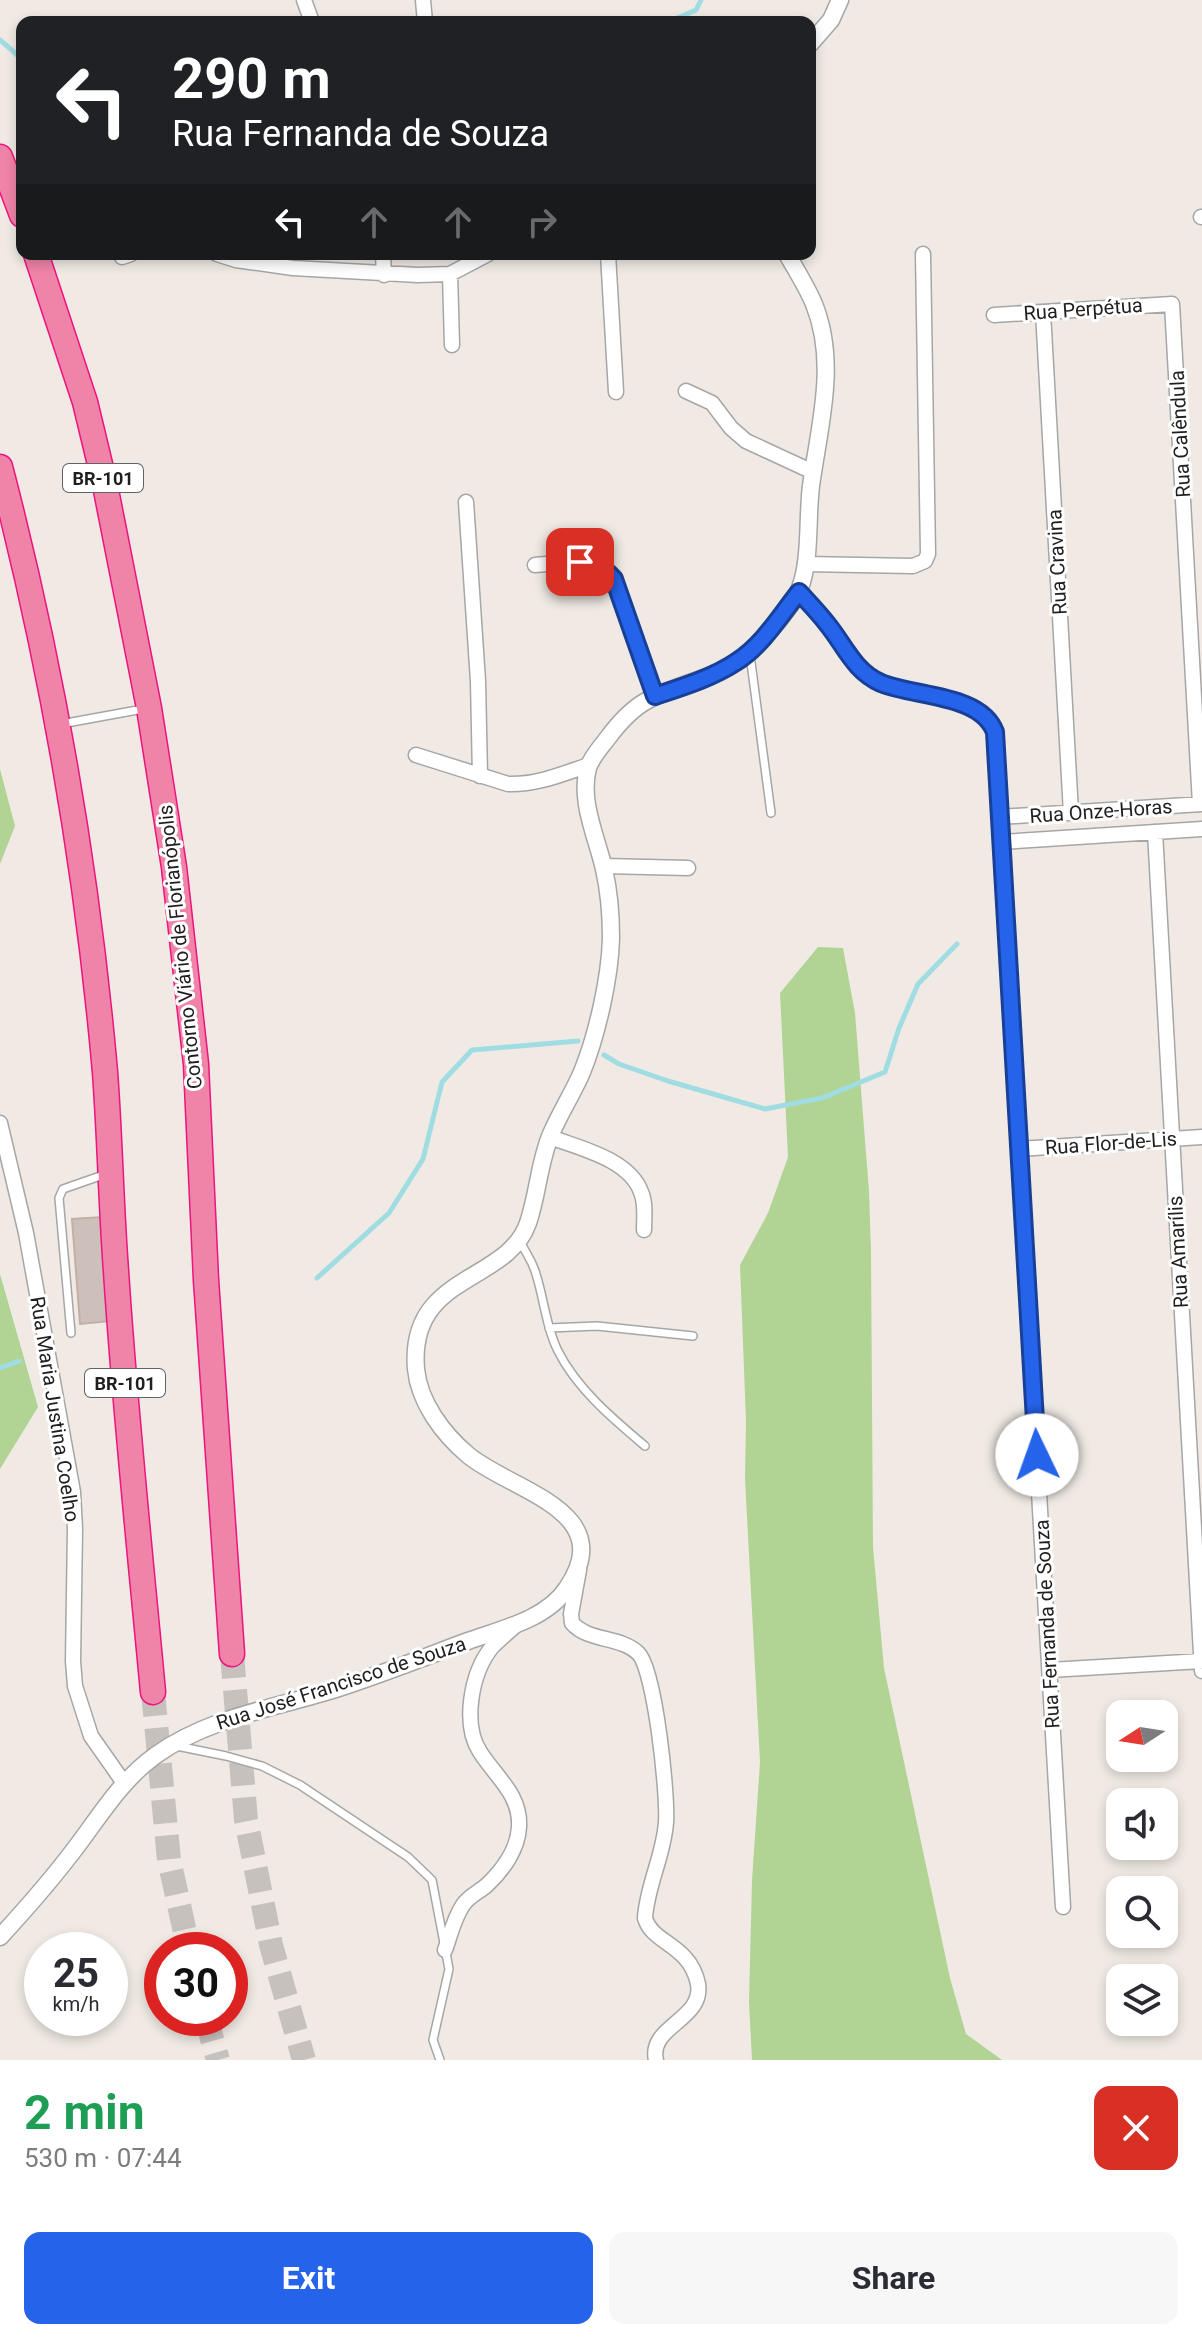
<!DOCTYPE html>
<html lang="en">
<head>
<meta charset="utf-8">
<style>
	body { margin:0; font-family:Roboto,sans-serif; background:#f7f7f7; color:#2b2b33; height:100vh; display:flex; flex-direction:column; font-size:30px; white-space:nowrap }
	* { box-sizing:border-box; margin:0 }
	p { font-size:26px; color:#7c7c81 }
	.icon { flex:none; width:44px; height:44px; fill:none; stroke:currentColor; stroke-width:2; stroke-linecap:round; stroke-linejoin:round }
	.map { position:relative; height:2060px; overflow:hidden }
	.drawer { display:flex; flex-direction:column; background:#fff; flex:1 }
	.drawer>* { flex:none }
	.hud { position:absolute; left:16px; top:16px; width:800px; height:244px; border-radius:16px; box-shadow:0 4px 12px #0003; background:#202124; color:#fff; overflow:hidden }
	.needle { width:52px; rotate:258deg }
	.buttons { position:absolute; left:1106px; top:1700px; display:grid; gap:16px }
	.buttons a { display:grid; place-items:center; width:72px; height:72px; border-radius:16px; background:#fff; box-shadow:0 4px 12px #0003; font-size:40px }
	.speed { position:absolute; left:24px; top:1932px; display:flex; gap:16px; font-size:40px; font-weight:700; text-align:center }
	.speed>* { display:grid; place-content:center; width:104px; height:104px; border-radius:50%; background:#fff; box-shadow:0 4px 12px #0003; line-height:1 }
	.speed small { font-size:20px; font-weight:400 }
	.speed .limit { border:12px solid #d22; background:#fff; color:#111 }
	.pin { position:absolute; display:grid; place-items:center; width:68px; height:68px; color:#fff; margin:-34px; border-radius:16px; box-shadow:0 4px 12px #0006 }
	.me { position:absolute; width:88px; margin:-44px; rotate:357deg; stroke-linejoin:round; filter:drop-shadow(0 0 6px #0008) }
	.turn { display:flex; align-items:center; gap:28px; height:168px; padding:0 24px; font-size:36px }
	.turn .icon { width:104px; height:104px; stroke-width:2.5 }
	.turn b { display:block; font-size:56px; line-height:68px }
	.lanes { display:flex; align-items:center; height:76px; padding:0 24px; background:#0003; justify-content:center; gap:40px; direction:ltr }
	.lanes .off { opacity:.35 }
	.round { display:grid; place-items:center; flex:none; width:84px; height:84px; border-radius:16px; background:#f7f7f7 }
	.headline { display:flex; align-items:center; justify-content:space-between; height:136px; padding:0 24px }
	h1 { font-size:48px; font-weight:700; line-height:60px; color:#1e9e55 }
	.cta { display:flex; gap:16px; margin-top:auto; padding:16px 24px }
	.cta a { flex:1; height:92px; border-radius:16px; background:#2563eb; color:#fff; font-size:32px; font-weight:700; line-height:92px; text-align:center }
	.cta a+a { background:#f7f7f7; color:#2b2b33 }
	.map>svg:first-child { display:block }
</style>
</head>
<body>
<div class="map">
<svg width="1202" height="2060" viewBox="0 0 1202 2060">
	<rect width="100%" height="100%" fill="#f1eae4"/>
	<path fill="#b1d495" d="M0,769L15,826L0,864Z
		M818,947L843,948L855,1013L869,1191L871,1251L873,1547L884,1668L950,1978L966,2034L1002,2060H752L749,2002L752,1880L760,1762L745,1479L746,1421L740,1265L768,1213L788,1157L780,993Z
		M0,1274L38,1407L0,1469Z"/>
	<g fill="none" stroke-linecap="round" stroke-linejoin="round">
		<path stroke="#a0dde2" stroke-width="5" d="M668,22L696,10L701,0
			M0,40L22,59
			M604,1055L619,1064L668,1081L765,1109L822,1098L885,1072L899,1028L918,984L957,944
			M317,1278L389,1213L423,1159L442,1082L472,1050L578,1041
			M0,1368L19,1361"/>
	</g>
	<path fill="#cdbfba" stroke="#c4aea5" stroke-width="2" d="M102,1217L110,1321L80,1324L72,1219Z"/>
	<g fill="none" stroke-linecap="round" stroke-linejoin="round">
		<path stroke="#c7c1bd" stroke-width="24" stroke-dasharray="24 12" stroke-linecap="butt" d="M232,1654L246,1820L271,1945L304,2060
			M153,1692L169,1860L189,1950
			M206,2018L218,2060"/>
		<defs>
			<path id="service" d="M750,655L771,813
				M61,724L143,709
				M520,1241C525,1252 533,1262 536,1274C544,1299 546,1327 558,1351C577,1389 613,1419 645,1446
				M549,1328L597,1326L693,1336
				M71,1333L59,1198L63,1189L106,1174
				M177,1746L226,1756L262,1766L300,1785L408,1857L432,1880L449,1969L433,2040L440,2060"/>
			<path id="minor" d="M304,0L312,22
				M423,0L425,22
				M1201,217H1202
				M217,254L236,260L293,268L418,275L450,274L488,254
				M383,254L384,275
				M608,254L616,392
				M122,257L131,254
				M450,274L452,345
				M1043,312L1071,813
				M994,315L1172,304L1200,804
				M686,391L712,403L731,428L746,441L813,472
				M466,502L478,681L480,776
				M805,564L913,566L925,561L928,554L923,254
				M535,565C563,563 593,555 614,579L655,696
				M799,592C809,603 819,613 828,625C845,646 854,671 881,683C915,697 981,694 995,732L1063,1907
				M416,755L508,784C537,785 562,774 589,765
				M1000,817L1202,804
				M1155,832L1202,1671
				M1002,842L1202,829
				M604,866L688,868
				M0,1123L26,1233L73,1492L75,1529L73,1661L75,1686L91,1736L124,1783
				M550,1137C579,1148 629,1159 641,1192C646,1203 644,1218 644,1230
				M1019,1149L1202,1137
				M579,1570L571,1614L572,1623C589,1642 620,1636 638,1653C655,1669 668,1795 666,1822C664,1855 647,1885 645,1918C652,1944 690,1944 698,1984C704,2020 648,2026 656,2060
				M1050,1670L1202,1661
				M445,1950C450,1936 454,1918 463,1905C469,1896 479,1892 487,1885C503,1870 518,1849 519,1827C521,1795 496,1777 480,1752C462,1724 471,1673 492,1647C499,1640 507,1633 515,1626"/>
			<path id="tertiary" d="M810,44L831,20L840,0
				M0,1937C23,1912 46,1886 67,1859C96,1823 118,1782 156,1755C211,1716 277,1708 339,1688C382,1674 425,1657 468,1641C502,1629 547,1619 567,1588C620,1510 511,1491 468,1455C443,1434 419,1402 416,1369C408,1273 507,1284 528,1223C538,1194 539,1162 551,1134C560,1113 573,1093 582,1072C597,1035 610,978 611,938C611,915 609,891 604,869C597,838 579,801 588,768C591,758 600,748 607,739C618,724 631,709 648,700C681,682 722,678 751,651C765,637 793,606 800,588C811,559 807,517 811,486C819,426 838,364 814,304C807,287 796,270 787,254"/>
			<path id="motorway" d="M0,157L22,215
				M36,254L85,402L105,485L149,708L174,867L196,1064L206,1280L232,1654
				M0,467C52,666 87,868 105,1072C110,1139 111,1205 116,1271C125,1411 140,1552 153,1692"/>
		</defs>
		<use href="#service" stroke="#a6a6a6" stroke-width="10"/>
		<use href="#minor" stroke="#a6a6a6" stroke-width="17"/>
		<use href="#tertiary" stroke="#a6a6a6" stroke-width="19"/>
		<use href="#motorway" stroke="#ec147e" stroke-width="27"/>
		<use href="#service" stroke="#fff" stroke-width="7"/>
		<use href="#minor" stroke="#fff" stroke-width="14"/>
		<use href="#tertiary" stroke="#fff" stroke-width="16"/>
		<use href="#motorway" stroke="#ef84a8" stroke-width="24"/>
	</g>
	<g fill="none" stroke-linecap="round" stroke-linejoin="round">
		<defs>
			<path id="route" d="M580,562C595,564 604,567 614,579L655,696C682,687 712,678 736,662C762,646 780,616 799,592C809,603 819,613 828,625C845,646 854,671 881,683C915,697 981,694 995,732L1037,1455"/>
		</defs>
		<use href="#route" stroke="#184099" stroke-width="20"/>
		<use href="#route" stroke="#2563eb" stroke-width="14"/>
	</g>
	<g text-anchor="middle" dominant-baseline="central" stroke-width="6" stroke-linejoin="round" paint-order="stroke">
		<g fill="#fff" stroke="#626262" stroke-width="2">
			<rect x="63" y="464" width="80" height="28" rx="6"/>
			<rect x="85" y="1369" width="80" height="28" rx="6"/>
		</g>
		<g font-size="18" font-weight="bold" fill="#1f1f1f">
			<text x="103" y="478">BR-101</text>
			<text x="125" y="1383">BR-101</text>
		</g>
		<g font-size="20" fill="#1f1f1f" stroke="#fff">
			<text transform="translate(1083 309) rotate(-4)">Rua Perpétua</text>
			<text transform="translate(1180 434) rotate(-93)">Rua Calêndula</text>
			<text transform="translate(1057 562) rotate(-93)">Rua Cravina</text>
			<text transform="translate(1101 811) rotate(-4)">Rua Onze-Horas</text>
			<text transform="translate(180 947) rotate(-96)">Contorno Viário de Florianópolis</text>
			<text transform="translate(1111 1143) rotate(-4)">Rua Flor-de-Lis</text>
			<text transform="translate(1178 1252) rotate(-93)">Rua Amarílis</text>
			<text transform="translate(55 1409) rotate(81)">Rua Maria Justina Coelho</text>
			<text transform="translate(1047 1624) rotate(-93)">Rua Fernanda de Souza</text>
			<text transform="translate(341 1683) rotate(-18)">Rua José Francisco de Souza</text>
		</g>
	</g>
</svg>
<div class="buttons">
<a><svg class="needle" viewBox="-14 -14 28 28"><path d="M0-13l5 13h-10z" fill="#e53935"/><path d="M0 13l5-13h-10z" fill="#7c7c81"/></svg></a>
<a><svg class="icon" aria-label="sound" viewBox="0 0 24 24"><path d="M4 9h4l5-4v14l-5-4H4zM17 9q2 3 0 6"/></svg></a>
<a><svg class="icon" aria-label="search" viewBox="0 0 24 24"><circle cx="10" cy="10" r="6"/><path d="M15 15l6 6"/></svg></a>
<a><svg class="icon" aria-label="layers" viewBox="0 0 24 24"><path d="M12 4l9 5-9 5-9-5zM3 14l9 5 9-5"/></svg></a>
</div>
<div class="speed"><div>25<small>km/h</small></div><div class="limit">30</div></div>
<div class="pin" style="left:580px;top:562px;background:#d93025"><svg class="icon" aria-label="arrive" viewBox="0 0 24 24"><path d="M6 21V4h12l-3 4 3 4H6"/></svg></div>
<svg class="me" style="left:1037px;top:1455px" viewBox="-20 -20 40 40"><circle r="19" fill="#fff"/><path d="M0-13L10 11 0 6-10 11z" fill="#2563eb"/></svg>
<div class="hud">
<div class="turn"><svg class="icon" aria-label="left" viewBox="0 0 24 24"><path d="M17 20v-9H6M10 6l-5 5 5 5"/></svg><div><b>290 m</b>Rua Fernanda de Souza</div></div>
<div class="lanes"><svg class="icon" aria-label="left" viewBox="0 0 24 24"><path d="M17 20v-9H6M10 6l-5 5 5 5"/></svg><svg class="icon off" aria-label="ahead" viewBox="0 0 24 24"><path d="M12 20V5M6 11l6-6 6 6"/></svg><svg class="icon off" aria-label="ahead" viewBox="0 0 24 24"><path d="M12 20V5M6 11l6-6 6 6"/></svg><svg class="icon off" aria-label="right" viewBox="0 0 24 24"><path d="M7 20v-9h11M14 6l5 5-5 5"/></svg></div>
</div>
</div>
<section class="drawer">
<div class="headline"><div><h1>2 min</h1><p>530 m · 07:44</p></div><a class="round" style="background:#d93025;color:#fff"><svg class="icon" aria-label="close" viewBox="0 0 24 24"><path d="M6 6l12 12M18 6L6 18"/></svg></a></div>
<div class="cta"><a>Exit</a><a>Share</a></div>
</section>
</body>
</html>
